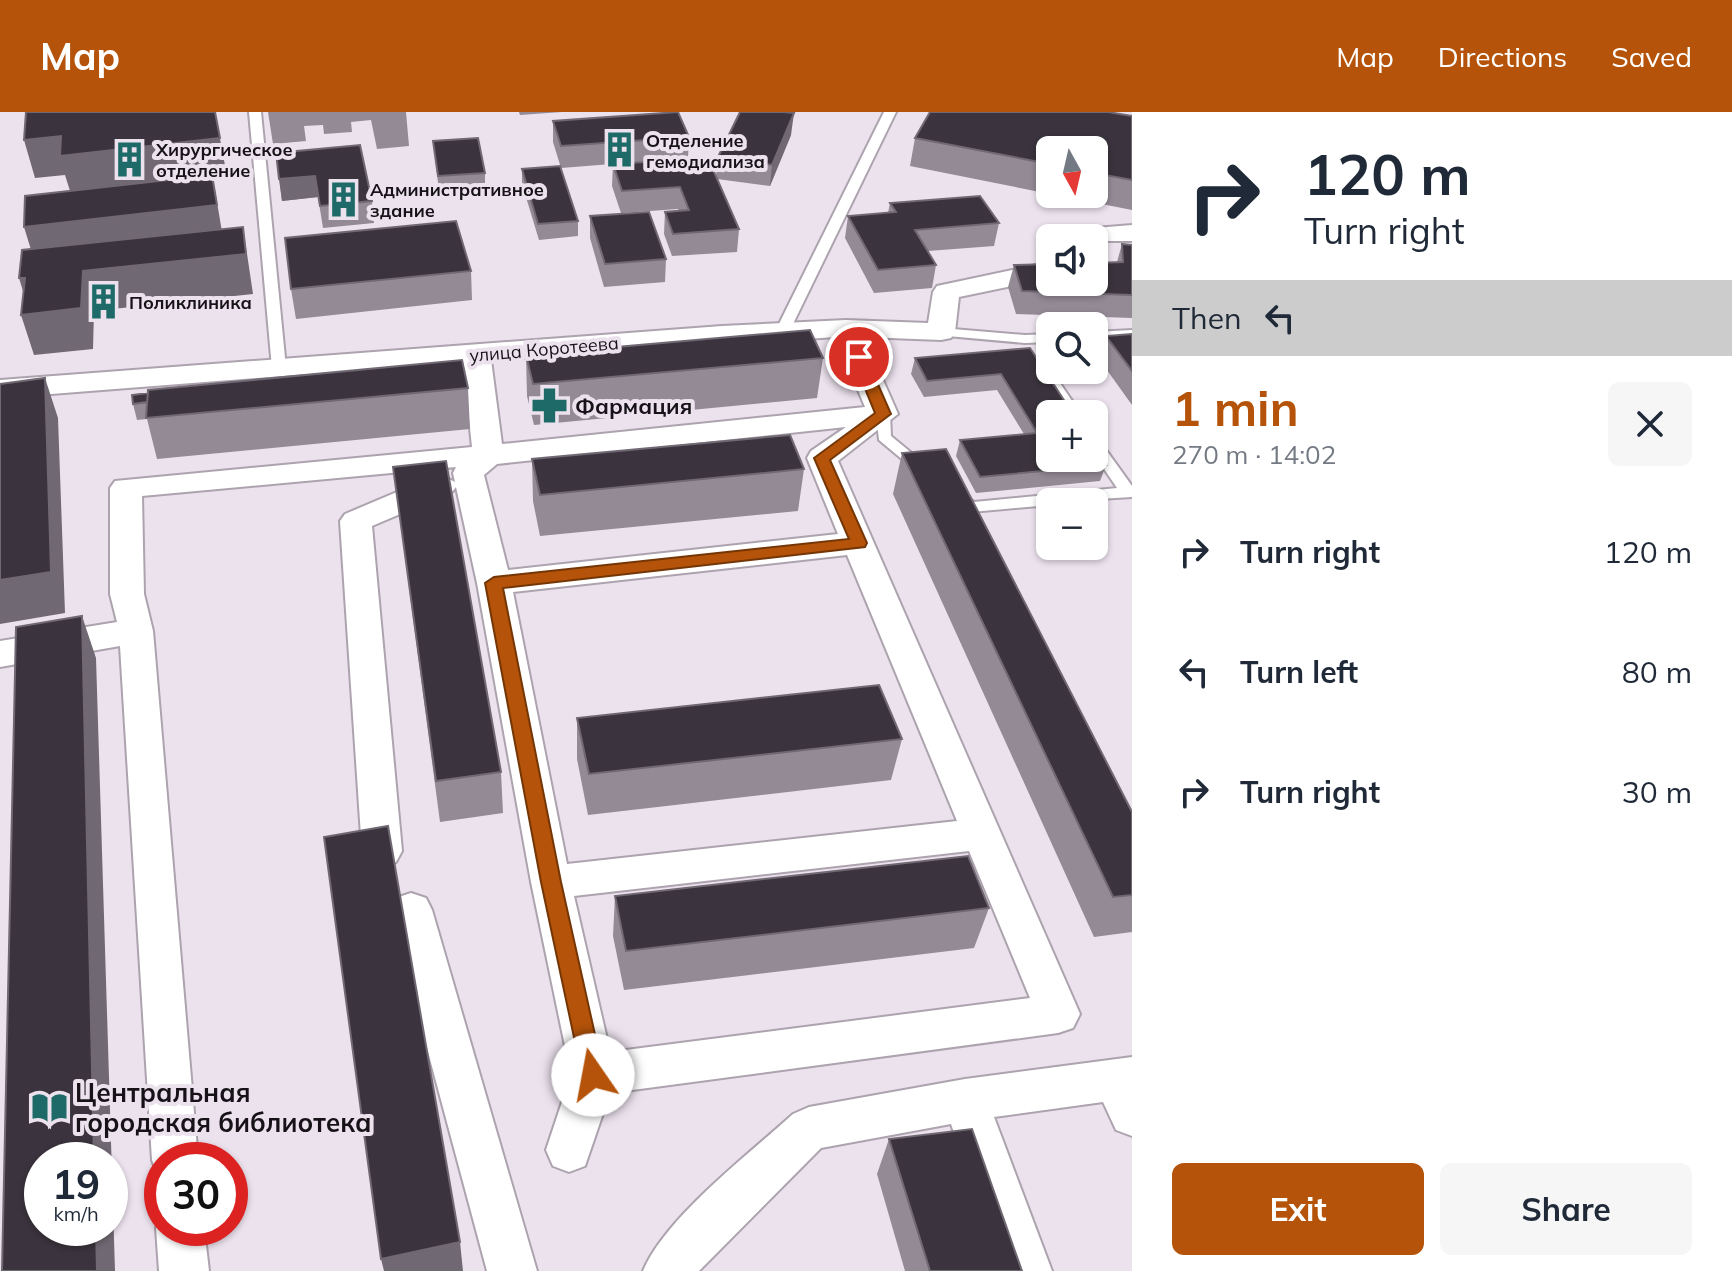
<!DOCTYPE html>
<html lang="en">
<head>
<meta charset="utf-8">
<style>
	body { margin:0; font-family:Mulish,sans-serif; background:#f6f6f7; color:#1f2937; height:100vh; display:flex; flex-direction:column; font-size:30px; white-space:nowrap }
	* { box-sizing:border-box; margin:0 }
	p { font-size:26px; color:#747a83 }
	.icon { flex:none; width:44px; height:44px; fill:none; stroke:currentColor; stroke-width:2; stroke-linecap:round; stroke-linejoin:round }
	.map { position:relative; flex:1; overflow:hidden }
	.panel { display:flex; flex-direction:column; background:#fff; width:600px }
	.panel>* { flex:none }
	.guide { background:#fff; color:#1f2937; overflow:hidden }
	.needle { width:52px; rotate:172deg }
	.controls { position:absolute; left:1036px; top:24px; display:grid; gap:16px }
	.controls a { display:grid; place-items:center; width:72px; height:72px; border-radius:12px; background:#fff; box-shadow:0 2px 6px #0004; font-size:40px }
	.speed { position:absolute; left:24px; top:1030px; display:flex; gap:16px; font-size:40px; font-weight:700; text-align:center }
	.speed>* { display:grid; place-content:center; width:104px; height:104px; border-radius:50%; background:#fff; box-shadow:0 2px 6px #0004; line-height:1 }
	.speed small { font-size:20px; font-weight:400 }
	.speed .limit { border:12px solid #d22; background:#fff; color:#111 }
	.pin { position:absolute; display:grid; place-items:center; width:68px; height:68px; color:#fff; margin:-34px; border:4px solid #fff; border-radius:50%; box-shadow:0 2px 8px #0007 }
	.me { position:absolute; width:88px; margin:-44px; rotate:348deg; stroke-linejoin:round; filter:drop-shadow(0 0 6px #0008) }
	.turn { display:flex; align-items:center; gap:28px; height:168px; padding:0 40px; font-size:36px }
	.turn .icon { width:104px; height:104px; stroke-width:2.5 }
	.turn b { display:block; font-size:56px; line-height:68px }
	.then { display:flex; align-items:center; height:76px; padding:0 40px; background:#0003; gap:16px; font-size:30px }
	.round { display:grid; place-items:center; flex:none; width:84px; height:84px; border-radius:12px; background:#f6f6f7 }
	.summary { display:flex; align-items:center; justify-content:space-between; height:136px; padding:0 40px }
	h1 { font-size:48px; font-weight:700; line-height:60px; color:#b45309 }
	.action { display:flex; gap:16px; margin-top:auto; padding:16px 40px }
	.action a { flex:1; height:92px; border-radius:12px; background:#b45309; color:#fff; font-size:32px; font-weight:700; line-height:92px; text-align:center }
	.action a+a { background:#f6f6f7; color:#1f2937 }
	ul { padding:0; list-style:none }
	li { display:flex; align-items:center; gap:24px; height:120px; padding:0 40px }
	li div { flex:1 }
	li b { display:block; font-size:30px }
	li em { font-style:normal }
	header { display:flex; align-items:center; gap:48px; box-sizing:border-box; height:112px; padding:0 40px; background:#b45309; color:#fff }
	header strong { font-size:38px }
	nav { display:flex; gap:44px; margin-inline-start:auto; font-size:28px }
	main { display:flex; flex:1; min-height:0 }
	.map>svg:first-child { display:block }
</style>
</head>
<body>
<header>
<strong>Map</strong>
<nav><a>Map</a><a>Directions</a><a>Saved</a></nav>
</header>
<main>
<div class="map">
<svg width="1132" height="1159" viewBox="0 0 1132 1159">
	<rect width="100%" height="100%" fill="#ece2ee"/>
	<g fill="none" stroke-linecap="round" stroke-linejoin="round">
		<defs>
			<path id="lane" d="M249,0H261L286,256L279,260L272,256Z
				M884,0H896L790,218L783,222L778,221L776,218Z
				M941,216L1025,223L1050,222V230L1025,231L936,223V217Z
				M1132,218V226L1094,228V220Z
				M1046,257L1051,258L1081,302H1067L1039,261Z
				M883,298L890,302L891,324L925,352L928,355L925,358H915L879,328L876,302Z
				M1094,326L1099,328L1132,374V385L1050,390V393L971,400L948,383L956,378L974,390L1117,376L1094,342Z"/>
			<path id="street" d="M1132,113V129H1102L1094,133V126H1079L1083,117Z
				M1050,150V166L959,185L955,220L951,226L941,228L864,225L898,302L838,349L1080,902L1073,916L1058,921L610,981L585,1054L569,1060L553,1054L546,1038L571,963L531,770L477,471L456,375L452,380L372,414L402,739L396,750L382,755L368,750L362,739L340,409L345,402L430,366L441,363L455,370L453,361L456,355L142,384L144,482L153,519L198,1048H162V1065L158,1064L152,1048L120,534L0,555V529L117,510L110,482V376L115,369L472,335L463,250L0,286V268L722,214L846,208L928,211L933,180L937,174ZM836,225L865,295L502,332L491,248ZM846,315L811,339L807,346L838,422L508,458L484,363L497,352ZM847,443L957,709L567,752L513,480ZM969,739L1030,886L610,940L574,784Z
				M411,781L426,786L432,798L537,1159H487L390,798L396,786Z
				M1132,945V1024L1116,1018L1103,990L994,1005L1052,1159H1002L951,1012L821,1036L699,1159H643C665,1106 749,1042 793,1002L809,995L965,967Z
				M162,1101V1116H204L209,1159H159L156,1116Z"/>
		</defs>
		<use href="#lane" stroke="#aca3ae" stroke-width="4"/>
		<use href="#street" stroke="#aca3ae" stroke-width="4"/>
		<use href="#lane" fill="#fff" fill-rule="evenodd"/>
		<use href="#street" fill="#fff" fill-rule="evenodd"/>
	</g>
	<path fill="#948a96" d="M268,0H406L409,34L377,37L371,8L351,10L352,20L324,22L323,13L304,14L306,29L273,32Z
		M519,0H562L520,3Z
		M1116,1L1131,4L1132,2V98L1051,82H1094V38H1050V82L910,54L915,26Z
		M553,9L689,25L688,46L561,56L553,30Z
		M791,23L770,74L717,67L739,117L737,140L672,144L664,122L665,100L679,99L678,97L621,101L612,74L613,52L716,64L718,45Z
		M433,29L485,61V76L439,79Z
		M276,41L372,89L374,111L323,116L318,85L282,89Z
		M522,57L578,109V124L539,128L522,72Z
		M890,91L999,111L994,134L928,139L936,153L932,176L874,181L845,126L848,104L888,101Z
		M590,104L666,147L665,170L604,175L590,126Z
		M1122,132L1132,133V206L1016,202L1008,175L1014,153L1117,150Z
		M471,159L472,188L296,207L291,177Z
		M1132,222V293L1099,247L1106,224Z
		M1030,236L1106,353L1100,369L976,381L956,344L960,328L1024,322L997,278L924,285L911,262L915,246Z
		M526,243L823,246L817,286L534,313L527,284Z
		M468,276L470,317L157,347L147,307L137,308L133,292L132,283Z
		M902,341L1132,700V820L1094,825L893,382Z
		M532,347L804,357L798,399L540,424L533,389Z
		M393,355L501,660L503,701L440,710Z
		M577,606L902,627L891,668L588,703L577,647Z
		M615,784L989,796L974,836L624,878L613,824Z
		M889,1027L1022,1159H905L877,1062Z"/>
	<path fill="#706872" d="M215,0L227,64L213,66L224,132L36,154L24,115L71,82L65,63L35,66L24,28Z
		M794,1L791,23L770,74L772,53Z
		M315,64L318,85L282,89L279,67Z
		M243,115L253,182L94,199L93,237L34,243L21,203L30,202L19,166L83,159Z
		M45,266L58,306L65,501L0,512V468Z
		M82,504L96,546L115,1159H97L96,1116H110V1048H94Z
		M460,1130L463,1159H384L381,1147Z"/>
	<path fill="#3b333d" stroke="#706872" stroke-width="2" d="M26,0H215L220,26L60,44L61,24L24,28Z
		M678,0L689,25L561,34L553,9Z
		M740,0H784L794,1L772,53L718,45Z
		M930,0H1108L1132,4V68L1094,61V38H1050V52L915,26Z
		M478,26L485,61L438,64L433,29Z
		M360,33L372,89L320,94L315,64L279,67L276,41Z
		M708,46L739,117L673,122L665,100L689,98L680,75L622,79L613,52Z
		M560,54L578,109L538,112L522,57Z
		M212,63L217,93L24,115L25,84Z
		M980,84L999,111L915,118L936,153L878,158L848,104L896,100L890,91Z
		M649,100L666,147L605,152L590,104Z
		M456,109L471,159L291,177L285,126Z
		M243,115L246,142L83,159L81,196L21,203L25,166H19L22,138Z
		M1122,132L1132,133V183L1022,179L1014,153L1050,152V170H1094V151L1123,150Z
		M810,218L823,246L533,272L526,243Z
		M1132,222V259L1106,224Z
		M1030,236L1073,302H1050V346H1094V334L1106,353L980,365L960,328L1037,321L1001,262L927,269L915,246Z
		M462,248L468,276L146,306L148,278Z
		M45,266L51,460L0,468V272Z
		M148,281L147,290L133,292L132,283Z
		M790,323L804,357L540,383L532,347Z
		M946,337L1132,700V783L1113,785L902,341Z
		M446,349L501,660L436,669L393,355Z
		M82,504L94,1048H42V1116H96L97,1159H2L16,515Z
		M879,573L902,627L589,662L577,606Z
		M388,714L460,1130L381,1147L324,725Z
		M968,744L989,796L626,839L615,784Z
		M972,1017L1022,1159H930L889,1027Z"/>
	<path fill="#b45309" stroke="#753606" stroke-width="2" d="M859,241L866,245L891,302L830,348L867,431L865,435L503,476L561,770L604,963L601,970L593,973L585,970L582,963L541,770L485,471L494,465L849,427L814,346L875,301L852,245Z"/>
	<defs>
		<symbol id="building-bare" viewBox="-9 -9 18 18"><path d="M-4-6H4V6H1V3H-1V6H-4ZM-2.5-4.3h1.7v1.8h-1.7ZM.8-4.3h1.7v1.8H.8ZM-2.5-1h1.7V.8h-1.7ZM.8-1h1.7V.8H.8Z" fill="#1e6a68" stroke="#ece2ee" stroke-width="2.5" paint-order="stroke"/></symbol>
		<symbol id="pharmacy-bare" viewBox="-9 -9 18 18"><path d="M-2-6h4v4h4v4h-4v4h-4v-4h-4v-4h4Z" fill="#1e6a68" stroke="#ece2ee" stroke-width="2.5" paint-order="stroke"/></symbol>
		<symbol id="library-bare" viewBox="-9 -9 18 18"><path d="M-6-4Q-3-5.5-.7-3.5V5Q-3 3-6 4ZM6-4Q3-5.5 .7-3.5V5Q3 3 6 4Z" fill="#1e6a68" stroke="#ece2ee" stroke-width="2.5" paint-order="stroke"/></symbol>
	</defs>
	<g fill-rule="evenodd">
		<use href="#building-bare" x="594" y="12" width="51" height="51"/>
		<use href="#building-bare" x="104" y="22" width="51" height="51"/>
		<use href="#building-bare" x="318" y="62" width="51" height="51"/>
		<use href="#building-bare" x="78" y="164" width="51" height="51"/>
		<use href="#pharmacy-bare" x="524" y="268" width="51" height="51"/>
		<use href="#library-bare" x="24" y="970" width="51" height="51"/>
	</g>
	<g text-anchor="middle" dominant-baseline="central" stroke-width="8" stroke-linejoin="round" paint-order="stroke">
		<g font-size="18" font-weight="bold" fill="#161217" stroke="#ece2ee" text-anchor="start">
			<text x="646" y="28">Отделение<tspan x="646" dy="21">гемодиализа</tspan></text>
			<text x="156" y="37">Хирургическое<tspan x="156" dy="21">отделение</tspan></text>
			<text x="370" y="77">Административное<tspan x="370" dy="21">здание</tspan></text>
			<text x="129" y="190">Поликлиника</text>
		</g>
		<g font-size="18" fill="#161217" stroke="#ece2ee">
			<text transform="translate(544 237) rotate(-5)">улица Коротеева</text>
		</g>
		<g font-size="22" font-weight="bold" fill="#161217" stroke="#ece2ee" text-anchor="start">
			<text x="575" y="294">Фармация</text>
		</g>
		<g font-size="26" font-weight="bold" fill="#161217" stroke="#ece2ee" text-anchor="start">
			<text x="75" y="980">Центральная<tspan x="75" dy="30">городская библиотека</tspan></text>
		</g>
	</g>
</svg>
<div class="controls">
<a><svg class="needle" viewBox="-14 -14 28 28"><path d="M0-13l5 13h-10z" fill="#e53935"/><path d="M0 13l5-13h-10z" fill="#747a83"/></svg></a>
<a><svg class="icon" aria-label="sound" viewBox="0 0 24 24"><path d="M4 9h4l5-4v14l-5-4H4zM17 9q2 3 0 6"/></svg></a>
<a><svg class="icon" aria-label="search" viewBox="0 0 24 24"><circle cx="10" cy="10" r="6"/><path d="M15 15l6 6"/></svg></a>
<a>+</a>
<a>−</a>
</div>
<div class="speed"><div>19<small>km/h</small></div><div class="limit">30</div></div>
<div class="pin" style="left:859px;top:245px;background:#d93025"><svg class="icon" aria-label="arrive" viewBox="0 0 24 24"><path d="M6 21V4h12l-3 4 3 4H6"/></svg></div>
<svg class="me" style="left:593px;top:963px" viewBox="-20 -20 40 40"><circle r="19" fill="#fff"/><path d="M0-13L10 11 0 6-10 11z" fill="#b45309"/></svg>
</div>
<section class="panel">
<div class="guide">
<div class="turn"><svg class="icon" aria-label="right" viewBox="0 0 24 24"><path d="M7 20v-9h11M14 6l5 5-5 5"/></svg><div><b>120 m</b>Turn right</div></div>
<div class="then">Then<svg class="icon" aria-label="left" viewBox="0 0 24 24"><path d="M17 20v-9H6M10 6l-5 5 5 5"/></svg></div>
</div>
<div class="summary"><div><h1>1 min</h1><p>270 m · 14:02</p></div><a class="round"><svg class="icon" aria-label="close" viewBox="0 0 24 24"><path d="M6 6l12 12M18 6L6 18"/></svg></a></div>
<ul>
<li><svg class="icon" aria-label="right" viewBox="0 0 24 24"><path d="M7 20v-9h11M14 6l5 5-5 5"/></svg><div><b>Turn right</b></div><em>120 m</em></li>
<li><svg class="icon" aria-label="left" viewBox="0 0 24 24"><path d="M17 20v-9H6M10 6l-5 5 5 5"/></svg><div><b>Turn left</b></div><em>80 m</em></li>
<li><svg class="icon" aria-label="right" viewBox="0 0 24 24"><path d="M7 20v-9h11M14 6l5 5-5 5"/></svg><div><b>Turn right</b></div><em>30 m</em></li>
</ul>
<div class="action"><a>Exit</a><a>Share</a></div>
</section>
</main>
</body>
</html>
